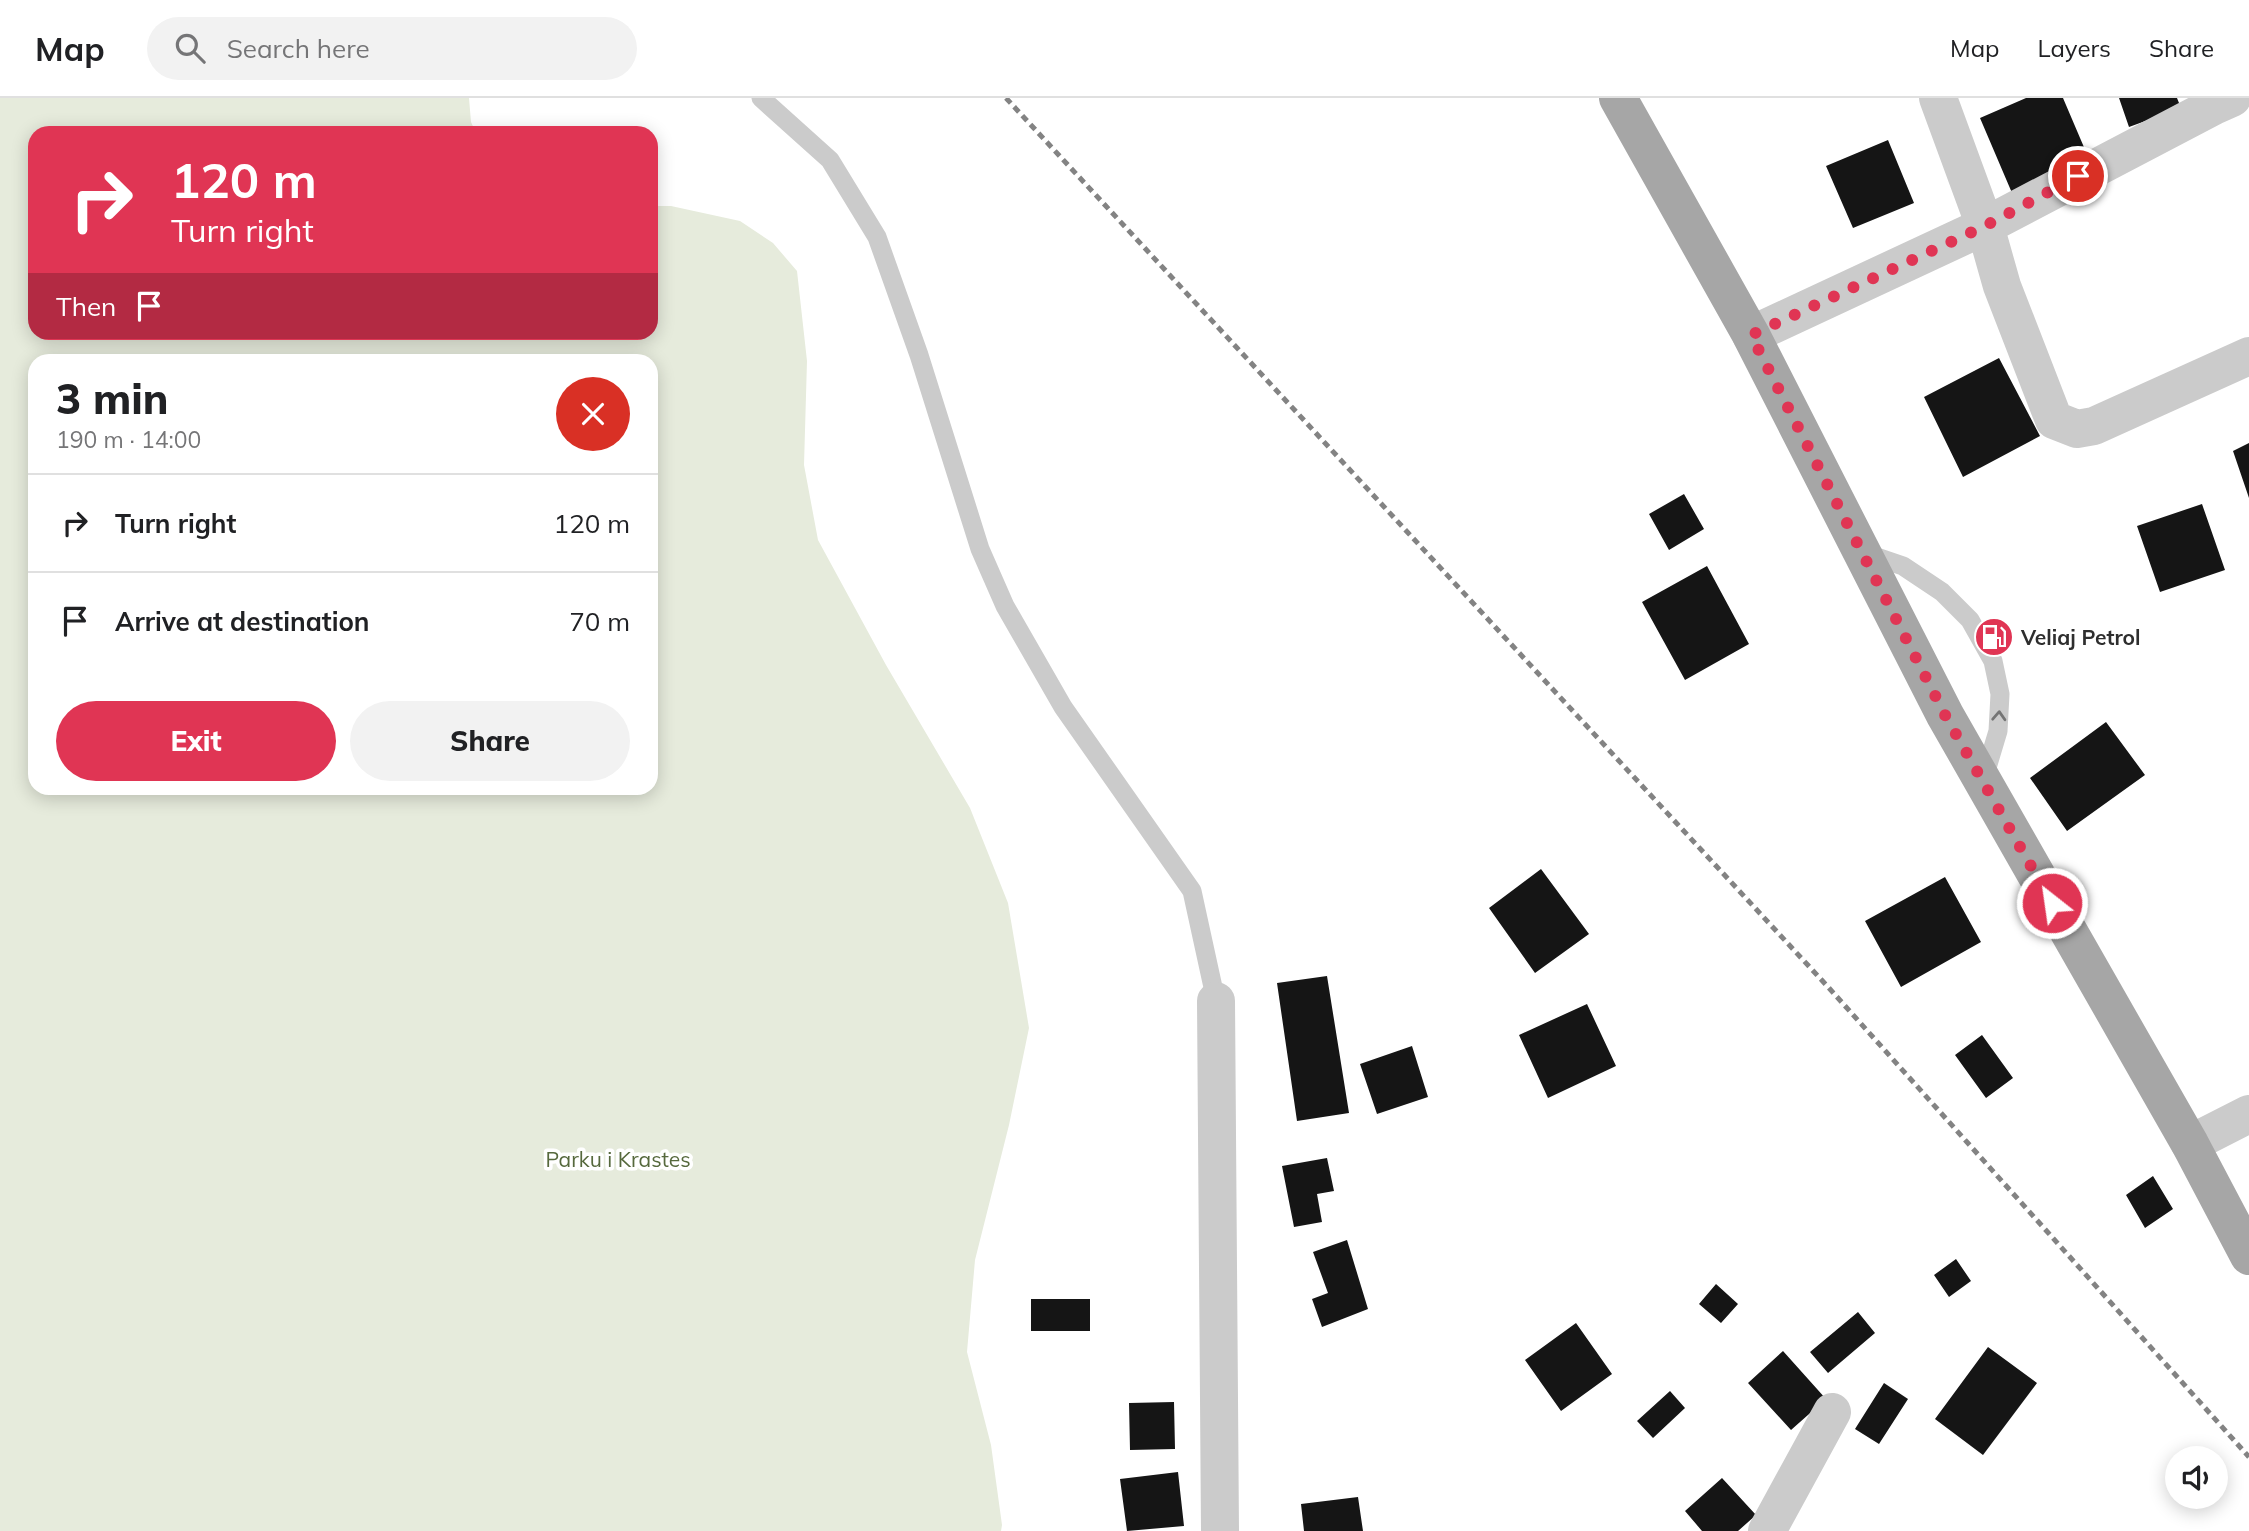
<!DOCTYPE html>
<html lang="en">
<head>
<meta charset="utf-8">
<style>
	body { margin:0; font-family:Mulish,sans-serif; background:#f2f2f2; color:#202124; height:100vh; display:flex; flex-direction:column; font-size:26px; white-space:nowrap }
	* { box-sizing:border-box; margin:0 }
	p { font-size:23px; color:#757577 }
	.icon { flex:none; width:38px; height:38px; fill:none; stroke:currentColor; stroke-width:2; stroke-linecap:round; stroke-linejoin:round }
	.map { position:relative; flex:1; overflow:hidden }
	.sheet { position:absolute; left:28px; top:256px; width:630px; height:441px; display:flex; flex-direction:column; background:#fff; border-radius:21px; box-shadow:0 4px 18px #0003 }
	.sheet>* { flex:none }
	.banner { position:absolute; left:28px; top:28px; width:630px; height:214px; border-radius:21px; box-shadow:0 4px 18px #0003; background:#e03554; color:#fff; overflow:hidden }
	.buttons { position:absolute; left:2165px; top:1348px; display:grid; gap:14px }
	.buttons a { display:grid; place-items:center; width:63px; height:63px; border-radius:50%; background:#fff; box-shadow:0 4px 18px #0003; font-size:35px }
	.pin { position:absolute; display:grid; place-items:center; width:60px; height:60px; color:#fff; margin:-30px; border:4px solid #fff; border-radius:50%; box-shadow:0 2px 7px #0007 }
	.me { position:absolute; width:77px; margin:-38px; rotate:330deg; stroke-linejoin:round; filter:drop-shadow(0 0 5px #0008) }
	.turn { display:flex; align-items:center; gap:24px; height:147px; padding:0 28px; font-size:32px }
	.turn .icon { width:91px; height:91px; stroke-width:2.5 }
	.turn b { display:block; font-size:49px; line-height:60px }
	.then { display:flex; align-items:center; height:66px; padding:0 28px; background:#0003; gap:14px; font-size:26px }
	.round { display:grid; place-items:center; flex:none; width:74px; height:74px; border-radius:37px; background:#f2f2f2 }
	.overview { display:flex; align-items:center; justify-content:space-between; height:119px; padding:0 28px }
	h1 { font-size:42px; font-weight:800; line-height:52px }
	.primary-button { display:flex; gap:14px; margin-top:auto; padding:14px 28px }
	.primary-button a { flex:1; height:80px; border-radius:42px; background:#e03554; color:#fff; font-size:28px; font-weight:800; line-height:80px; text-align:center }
	.primary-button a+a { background:#f2f2f2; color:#202124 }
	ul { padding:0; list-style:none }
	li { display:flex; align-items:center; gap:21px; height:98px; padding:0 28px; border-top:2px solid #e0e0e0 }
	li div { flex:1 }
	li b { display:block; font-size:26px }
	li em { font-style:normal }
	header { display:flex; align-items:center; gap:42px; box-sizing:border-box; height:98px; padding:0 35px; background:#fff; border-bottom:2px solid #e0e0e0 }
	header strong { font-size:33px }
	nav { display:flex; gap:38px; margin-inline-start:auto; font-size:24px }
	.search { width:490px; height:63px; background:#f2f2f2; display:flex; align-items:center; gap:18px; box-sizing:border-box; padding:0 24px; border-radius:38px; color:#757577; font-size:26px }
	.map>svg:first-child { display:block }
</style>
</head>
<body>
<header>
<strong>Map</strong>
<div class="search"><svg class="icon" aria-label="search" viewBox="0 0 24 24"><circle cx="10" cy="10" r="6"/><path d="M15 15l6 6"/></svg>Search here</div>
<nav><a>Map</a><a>Layers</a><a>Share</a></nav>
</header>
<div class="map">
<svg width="2249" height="1433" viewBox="0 0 2249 1433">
	<rect width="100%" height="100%" fill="#fff"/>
	<path fill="#e6ebdc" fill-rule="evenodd" d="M0,0H469L471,24L476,35H35V234H651V108H671L740,123L773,145L797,173L807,263L804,367L818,442L886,567L970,710L1008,805L1029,930L1009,1027L975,1162L967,1254L991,1347L1002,1427L1001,1433H0ZM35,262H651V690H35Z"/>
	<path fill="#151515" d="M2026,0H2063L2089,61L2012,95L1980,20Z
		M2119,0H2177L2181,10L2129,29Z
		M1888,42L1914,105L1853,130L1826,68Z
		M1999,260L2040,338L1963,379L1924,299Z
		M2249,345V400L2233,353Z
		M1684,396L1704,431L1669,452L1649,416Z
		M2202,406L2225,472L2160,494L2137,428Z
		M1707,468L1749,546L1685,582L1642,504Z
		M2106,624L2145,677L2067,733L2030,680Z
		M1541,771L1589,836L1535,875L1489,810Z
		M1945,779L1981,844L1901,889L1865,823Z
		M1327,878L1349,1015L1297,1023L1277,885Z
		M1587,906L1616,968L1548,1000L1519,937Z
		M1982,937L2013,980L1986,1000L1955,957Z
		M1412,948L1428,999L1377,1016L1360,966Z
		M1327,1060L1334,1093L1317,1096L1322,1124L1294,1129L1282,1068Z
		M2153,1078L2173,1111L2145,1130L2126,1097Z
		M1347,1142L1368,1211L1322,1229L1312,1201L1328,1195L1313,1154Z
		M1956,1161L1971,1183L1949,1199L1934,1177Z
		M1716,1186L1738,1206L1721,1225L1699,1206Z
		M1031,1201H1090V1233H1031Z
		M1858,1214L1875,1235L1828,1275L1810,1254Z
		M1576,1225L1612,1276L1561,1313L1525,1262Z
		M1988,1249L2037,1285L1983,1357L1935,1321Z
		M1783,1253L1826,1301L1791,1332L1748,1285Z
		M1884,1285L1908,1301L1879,1346L1855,1331Z
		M1670,1293L1685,1310L1653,1340L1637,1323Z
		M1174,1304L1175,1351L1130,1352L1129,1305Z
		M1178,1374L1184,1428L1127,1433L1120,1381Z
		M1722,1380L1756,1417L1738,1433H1702L1685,1413Z
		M1358,1399L1363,1433H1304L1301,1406Z"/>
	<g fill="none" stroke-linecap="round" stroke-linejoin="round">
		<path stroke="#cbcbcb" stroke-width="19" d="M761,0L830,62L877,139L919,257L980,451L1005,508L1063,609L1192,793L1216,903
			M1862,454L1903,468L1942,494L1970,522L1993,563L2000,596L1998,633L1983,683"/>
		<path stroke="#cbcbcb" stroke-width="38" d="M1938,0L1985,128L2002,188L2054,322L2077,331L2094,328L2249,258
			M1751,237L1985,128L2214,8L2232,0
			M1216,903L1220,1433
			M2190,1046L2249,1016
			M1767,1433L1832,1314"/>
		<path stroke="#a6a6a6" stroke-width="38" d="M1618,0L1751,237L1945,617L2190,1046L2249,1158"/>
		<path stroke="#838383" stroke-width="5" stroke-dasharray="7 5" stroke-linecap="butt" d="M1006,0L1829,890L2249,1359"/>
	</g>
	<defs><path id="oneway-chevron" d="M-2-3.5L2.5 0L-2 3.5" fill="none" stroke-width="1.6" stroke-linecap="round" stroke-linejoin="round" transform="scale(1.75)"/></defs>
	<use stroke="#757575" href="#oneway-chevron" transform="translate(1999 618) rotate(-87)"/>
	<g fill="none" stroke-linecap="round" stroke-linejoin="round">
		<path stroke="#e03554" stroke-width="12" stroke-dasharray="0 21.6" d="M2052,805L1945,617L1751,237L1985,128L2078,78"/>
	</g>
	<defs>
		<symbol id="fuel-disc" viewBox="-11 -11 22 22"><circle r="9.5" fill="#e03554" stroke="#fff"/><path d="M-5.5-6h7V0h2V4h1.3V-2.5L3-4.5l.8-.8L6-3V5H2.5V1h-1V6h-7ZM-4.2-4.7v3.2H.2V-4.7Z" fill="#fff"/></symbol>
	</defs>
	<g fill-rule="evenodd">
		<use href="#fuel-disc" x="1972" y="517" width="44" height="44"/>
	</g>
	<g text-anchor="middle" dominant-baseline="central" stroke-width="7" stroke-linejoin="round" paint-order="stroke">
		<g font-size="21" font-weight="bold" fill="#2e2e2e" stroke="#fff" text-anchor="start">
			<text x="2021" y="539">Veliaj Petrol</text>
		</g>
		<g font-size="21" fill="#56693d" stroke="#fff">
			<text x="618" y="1061">Parku i Krastes</text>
		</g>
	</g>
</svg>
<div class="buttons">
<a><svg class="icon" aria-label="sound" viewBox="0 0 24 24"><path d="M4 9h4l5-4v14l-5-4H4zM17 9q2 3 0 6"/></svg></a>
</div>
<div class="pin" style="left:2078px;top:78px;background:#d93025"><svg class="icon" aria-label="arrive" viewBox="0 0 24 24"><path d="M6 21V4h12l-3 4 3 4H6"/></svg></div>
<svg class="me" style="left:2052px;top:805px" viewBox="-20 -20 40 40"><circle r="17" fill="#e03554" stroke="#fff" stroke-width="3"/><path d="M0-11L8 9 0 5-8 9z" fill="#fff"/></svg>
<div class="banner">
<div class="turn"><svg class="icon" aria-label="right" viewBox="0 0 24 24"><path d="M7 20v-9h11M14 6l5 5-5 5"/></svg><div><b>120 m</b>Turn right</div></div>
<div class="then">Then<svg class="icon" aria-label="arrive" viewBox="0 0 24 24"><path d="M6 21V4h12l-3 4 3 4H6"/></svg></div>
</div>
<section class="sheet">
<div class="overview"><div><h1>3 min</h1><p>190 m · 14:00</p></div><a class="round" style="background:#d93025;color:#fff"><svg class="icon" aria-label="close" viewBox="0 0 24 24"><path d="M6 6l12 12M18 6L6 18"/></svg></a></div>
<ul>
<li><svg class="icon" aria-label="right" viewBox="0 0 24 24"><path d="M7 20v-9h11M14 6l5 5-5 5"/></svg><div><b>Turn right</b></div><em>120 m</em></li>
<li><svg class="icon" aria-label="arrive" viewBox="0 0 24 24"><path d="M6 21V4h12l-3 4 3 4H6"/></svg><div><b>Arrive at destination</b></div><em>70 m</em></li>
</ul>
<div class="primary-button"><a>Exit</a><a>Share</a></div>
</section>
</div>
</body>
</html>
